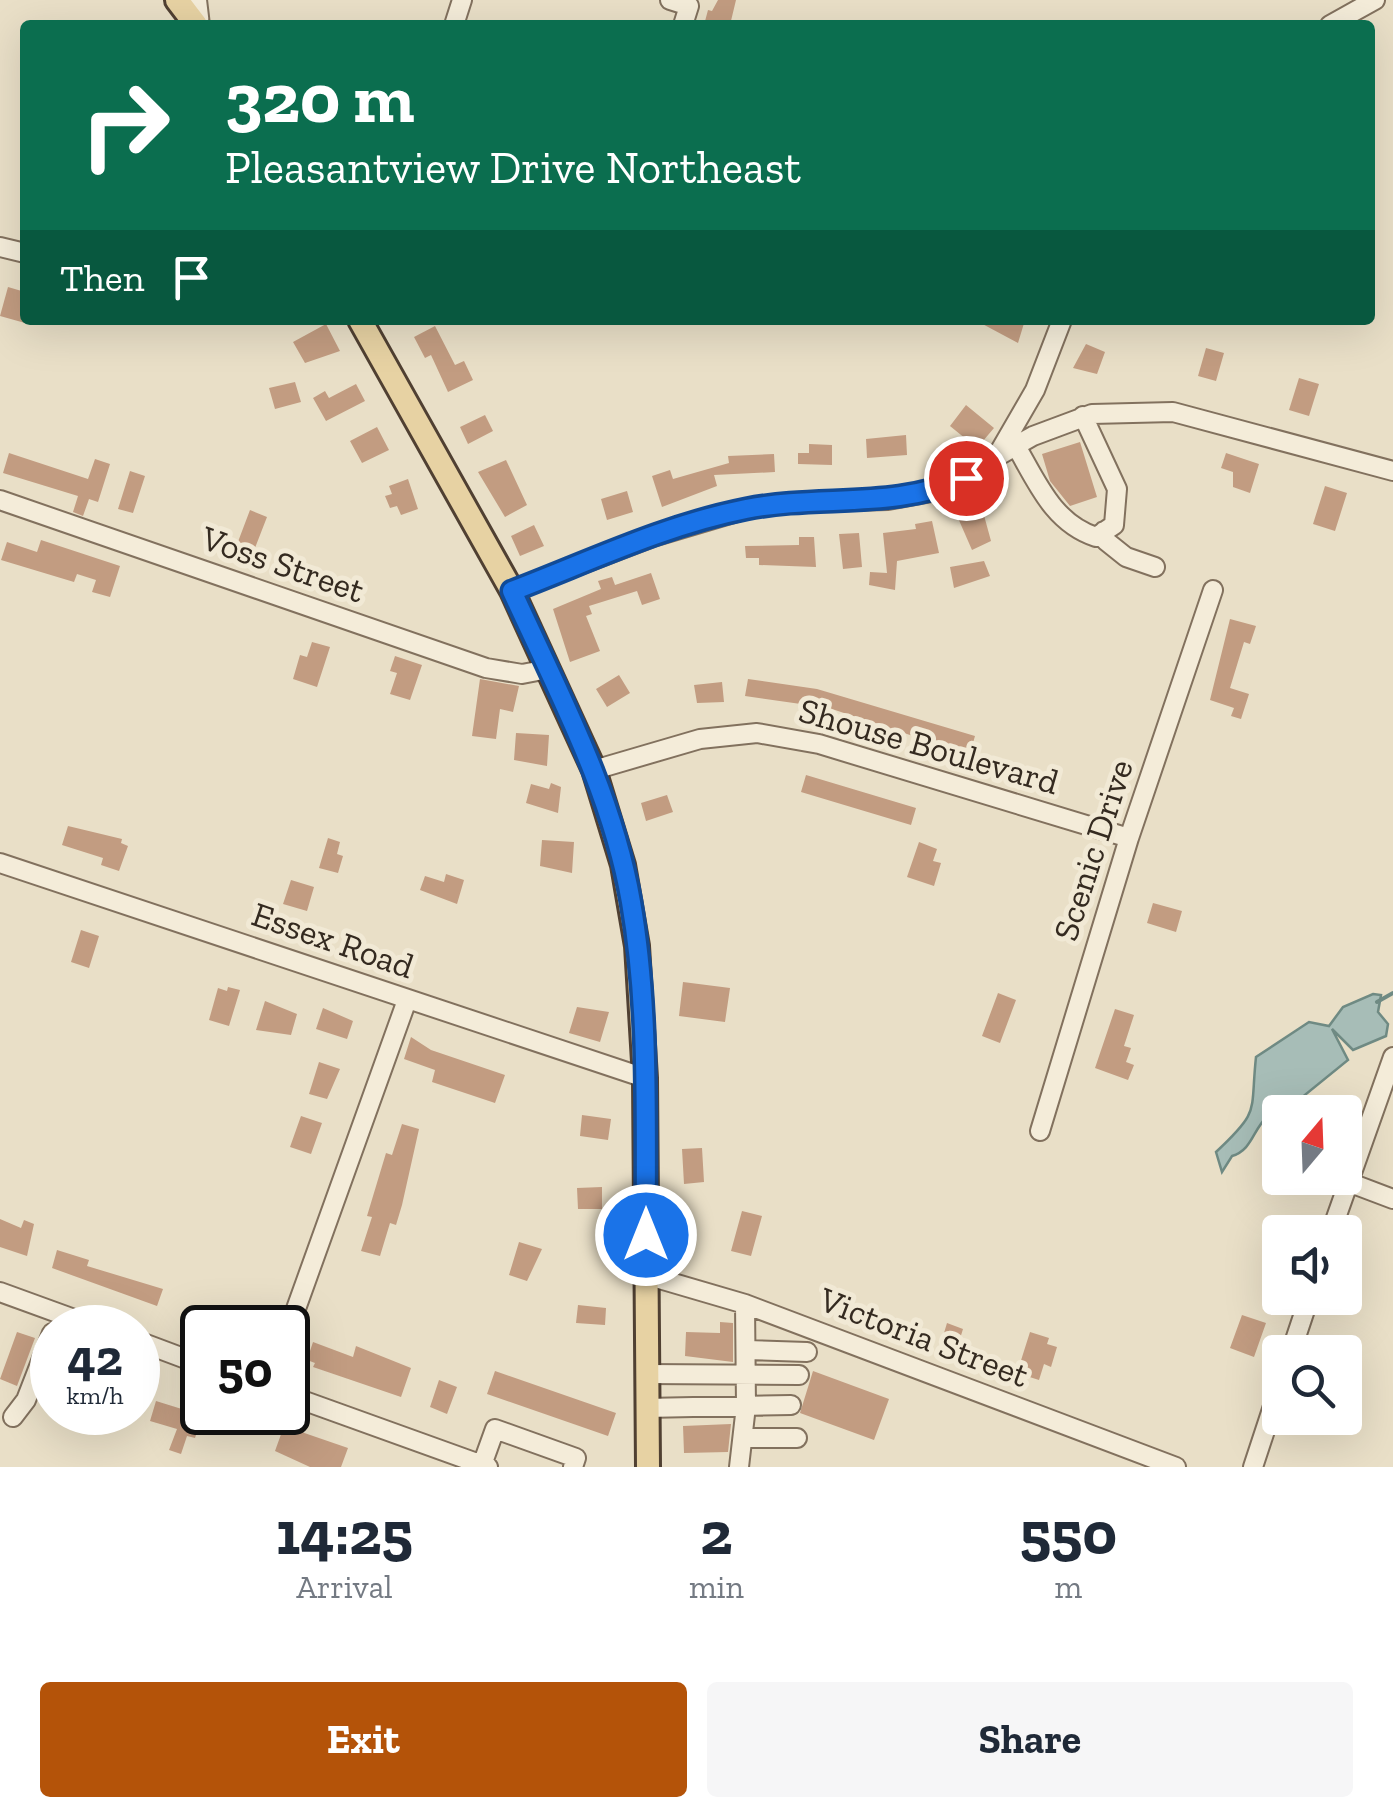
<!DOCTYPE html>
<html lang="en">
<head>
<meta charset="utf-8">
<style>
	body { margin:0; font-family:"Zilla Slab",serif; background:#f6f6f7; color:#1f2937; height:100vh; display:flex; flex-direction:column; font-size:38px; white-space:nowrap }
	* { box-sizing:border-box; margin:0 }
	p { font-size:32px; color:#747a83 }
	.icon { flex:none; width:55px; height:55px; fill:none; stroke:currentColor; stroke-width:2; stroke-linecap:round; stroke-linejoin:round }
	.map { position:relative; height:1467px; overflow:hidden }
	.panel { display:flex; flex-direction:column; background:#fff; flex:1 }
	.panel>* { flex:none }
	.hud { position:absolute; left:20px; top:20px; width:1355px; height:305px; border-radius:10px; box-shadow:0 10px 40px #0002; background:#0b6e4f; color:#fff; overflow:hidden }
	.needle { width:65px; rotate:19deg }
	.buttons { position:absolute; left:1262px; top:1095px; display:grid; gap:20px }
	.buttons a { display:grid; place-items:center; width:100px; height:100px; border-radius:10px; background:#fff; box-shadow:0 10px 40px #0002; font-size:50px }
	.speed { position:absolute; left:30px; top:1305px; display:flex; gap:20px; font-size:50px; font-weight:700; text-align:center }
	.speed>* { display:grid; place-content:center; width:130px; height:130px; border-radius:50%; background:#fff; box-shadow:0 10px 40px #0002; line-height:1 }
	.speed small { font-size:25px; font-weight:400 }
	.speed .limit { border:5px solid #111; border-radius:15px; background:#fff; color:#111 }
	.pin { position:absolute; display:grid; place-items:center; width:85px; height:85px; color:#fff; margin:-42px; border:5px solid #fff; border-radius:50%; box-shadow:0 2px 10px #0007 }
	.me { position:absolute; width:110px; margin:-55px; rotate:0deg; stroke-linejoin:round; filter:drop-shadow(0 0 8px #0008) }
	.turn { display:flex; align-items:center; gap:35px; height:210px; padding:0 40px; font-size:45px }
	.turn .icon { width:130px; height:130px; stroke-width:2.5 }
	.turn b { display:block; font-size:70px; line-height:85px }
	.then { display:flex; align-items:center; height:95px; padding:0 40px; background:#0003; gap:20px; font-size:38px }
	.eta { display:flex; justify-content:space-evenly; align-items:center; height:170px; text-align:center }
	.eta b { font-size:60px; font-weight:700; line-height:70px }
	.primary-button { display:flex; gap:20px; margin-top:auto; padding:20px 40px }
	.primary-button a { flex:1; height:115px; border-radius:10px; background:#b45309; color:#fff; font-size:40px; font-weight:700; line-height:115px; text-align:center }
	.primary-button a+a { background:#f6f6f7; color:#1f2937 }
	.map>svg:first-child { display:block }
</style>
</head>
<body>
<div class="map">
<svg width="1393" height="1467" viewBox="0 0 1393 1467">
	<rect width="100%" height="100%" fill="#e9dfc7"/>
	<path fill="#a7bdb7" stroke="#6f8a83" stroke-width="2.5" d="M1373,994L1381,995L1378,1012L1388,1024L1386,1036L1353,1050L1332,1029L1348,1060L1284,1112L1266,1118C1253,1130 1252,1150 1232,1156L1222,1172L1216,1152C1261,1110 1250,1113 1256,1057L1309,1022L1329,1026L1343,1007Z"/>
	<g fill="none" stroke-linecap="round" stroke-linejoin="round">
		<path stroke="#6f8a83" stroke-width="4" d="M1377,1002L1393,993"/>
	</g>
	<path fill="#c29c81" d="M718,0H736L730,25H704L708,10L712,11Z
		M8,287L25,292V323L0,316Z
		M975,320H1025L1018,343Z
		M326,324L340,351L305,363L293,342Z
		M435,326L455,365L464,361L473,380L448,392L431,355L425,358L414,337Z
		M1086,344L1105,352L1097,374L1073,368Z
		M1206,348L1224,353L1216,381L1198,376Z
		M1299,378L1319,384L1309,416L1289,410Z
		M295,382L301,402L275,409L269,388Z
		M356,384L365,401L326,421L313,398L325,391L329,398Z
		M966,405L994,428L977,448L950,426Z
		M485,415L493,431L468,444L460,427Z
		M377,427L389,450L362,463L350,441Z
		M906,435L907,455L867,458L866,439Z
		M1080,442L1097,497L1070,506L1050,481L1042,454Z
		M809,444L832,445V465L798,464V453H809Z
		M9,453L88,479L95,459L110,464L98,502L89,499L83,516L73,512L78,496L3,473Z
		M1226,453L1259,464L1250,493L1233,487V472L1221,468Z
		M774,454L775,472L714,475L717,486L662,507L652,476L670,470L673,479L729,463L728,456Z
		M506,460L527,505L505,517L478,472Z
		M130,471L145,476L133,513L118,509Z
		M408,479L418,509L401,515L397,506L390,508L385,496L392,494L389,486Z
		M1325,486L1347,493L1335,531L1313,524Z
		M627,491L633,512L607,520L601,499Z
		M982,508L991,541L972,550L958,518Z
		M250,510L267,517L253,553L236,547Z
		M932,521L939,553L897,561L895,590L869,585L870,572L887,573L883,533L916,529L915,524Z
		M534,525L544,546L520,556L511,536Z
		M859,533L862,567L843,569L839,534Z
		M799,537H814L816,567L759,565V558H746L745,546L799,545Z
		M41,540L120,566L110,597L92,592L96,580L77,574L74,582L1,560L7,542L37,552Z
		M984,561L990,576L954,588L950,567Z
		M651,573L660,599L642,605L637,591L589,606L592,614L586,616L600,651L570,662L553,609L601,589L598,581L612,577L615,585Z
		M1230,619L1256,626L1250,644L1244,642L1230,688L1249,694L1241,719L1231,716L1234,708L1210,700Z
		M312,642L330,647L317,687L293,679L300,655L307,657Z
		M395,656L422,665L410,700L390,694L397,673L390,671Z
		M619,675L630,693L607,707L596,689Z
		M480,679L519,686L513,712L500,709L496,739L472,736Z
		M748,679L817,689L975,736L970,753L951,747L945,763L935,760L940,745L829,708L745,696Z
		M722,682L724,702L697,703L694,685Z
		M516,733L549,735L547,766L514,760Z
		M806,775L916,808L911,825L801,792Z
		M551,783L561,787L558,813L526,803L531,784L549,789Z
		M667,795L673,812L646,821L641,803Z
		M68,826L122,839L121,843L128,846L119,871L101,865L103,858L62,845Z
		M328,838L340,842L337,854L343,856L338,873L319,868Z
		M542,840L574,842L572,873L540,866Z
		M919,842L937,849L933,861L941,863L934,886L907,877Z
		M446,874L464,880L457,904L420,890L425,876L444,882Z
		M291,880L314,887L307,911L283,904Z
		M1153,903L1182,911L1176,932L1147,923Z
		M81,930L99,936L89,968L71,962Z
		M683,982L730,988L725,1022L679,1016Z
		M228,987L240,990L229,1026L209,1020L218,988L227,991Z
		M998,993L1016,1000L1000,1043L982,1036Z
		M265,1001L297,1014L291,1035L256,1030Z
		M577,1007L609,1012L600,1042L569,1033Z
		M323,1008L353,1021L347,1039L316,1029Z
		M1115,1009L1134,1015L1124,1046L1131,1048L1126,1062L1134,1065L1128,1080L1095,1068Z
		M411,1037L431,1050L505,1075L495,1103L432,1082L435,1070L404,1059Z
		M319,1062L340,1069L327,1099L309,1094Z
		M582,1115L611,1119L608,1140L580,1136Z
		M301,1116L322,1123L311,1154L290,1147Z
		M402,1124L419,1129L402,1205L396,1225L390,1223L380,1256L361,1251L372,1217L367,1216L386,1153L392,1155Z
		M702,1148L704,1182L684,1184L682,1149Z
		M602,1187V1209H578L577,1188Z
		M742,1211L762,1216L751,1256L731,1251Z
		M0,1219L21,1228L24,1220L34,1224L27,1256L0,1247Z
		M519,1242L542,1249L527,1281L509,1275Z
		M57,1250L89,1260L87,1266L163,1289L157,1306L52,1268Z
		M578,1305L606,1308L605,1325L576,1323Z
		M1242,1315L1266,1323L1254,1357L1230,1348Z
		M720,1322L733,1323V1362L685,1356L686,1332L720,1333Z
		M947,1323L963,1329L954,1358L938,1353Z
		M17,1332L35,1338L17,1386L0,1379Z
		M1030,1332L1049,1338L1047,1344L1057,1347L1051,1367L1044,1364L1039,1380L1017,1373Z
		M313,1342L353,1357L356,1346L411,1368L401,1397L313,1367L315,1363L307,1360Z
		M495,1371L616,1413L608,1436L487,1394Z
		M813,1371L889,1399L874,1440L800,1413Z
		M439,1380L457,1387L447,1414L430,1407Z
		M191,1394L202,1398V1416L195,1438L187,1436L181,1454L169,1450L177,1429L150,1421L156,1401L185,1410Z
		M731,1424L728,1452L684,1453L683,1426Z
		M284,1426L348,1448L341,1467H310L275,1451Z"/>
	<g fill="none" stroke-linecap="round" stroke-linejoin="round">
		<defs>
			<path id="minor" d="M197,0L200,25
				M670,0L689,6L683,25
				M454,25L462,0
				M1330,25L1375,0
				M0,247L25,253
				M1016,446C1037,482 1053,523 1096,537L1114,525L1117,489L1083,416
				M998,454L1035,390L1062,320
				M0,500L486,668L522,674L548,669
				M1104,531L1106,541L1126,557L1155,567
				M512,591L653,537L744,510L781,503L888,500L937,491L1033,436L1092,414L1173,412L1393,471
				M594,770L700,739L757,733L819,744L1129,838
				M0,863L645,1078
				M1040,1131L1129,838L1213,590
				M1348,1182L1393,1199
				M1331,1232L1393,1057
				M646,1275L745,1304L1176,1467
				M0,1292L99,1328
				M288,1331L407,1000
				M138,1341L202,1365
				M746,1350L807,1352
				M1291,1352L1309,1298
				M646,1374L799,1375
				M288,1395L488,1467
				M646,1408L791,1405
				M13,1417L26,1400L52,1333
				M744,1438H797
				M482,1465L495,1429L576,1458L573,1467
				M739,1467L746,1406L745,1304
				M1253,1467L1280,1385"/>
			<path id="major" d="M177,0L196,25
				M360,320L512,591L594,770L623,865L637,946L645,1078L648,1467"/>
		</defs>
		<use href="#minor" stroke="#82715e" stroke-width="22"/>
		<use href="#major" stroke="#504032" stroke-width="28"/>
		<use href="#minor" stroke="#f4ecd9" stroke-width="18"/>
		<use href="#major" stroke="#e7d2a3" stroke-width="22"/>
	</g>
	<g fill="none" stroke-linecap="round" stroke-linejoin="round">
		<defs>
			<path id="route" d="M646,1235C645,1125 650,1011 631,902C612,792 558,692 512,591C588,562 665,525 746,509C822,494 892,510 966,478"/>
		</defs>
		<use href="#route" stroke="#114b97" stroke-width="25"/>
		<use href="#route" stroke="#1a73e8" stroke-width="18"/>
	</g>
	<g text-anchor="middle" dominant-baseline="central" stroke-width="10" stroke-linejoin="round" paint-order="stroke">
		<g font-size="35" fill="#342a20" stroke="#f1e9d5">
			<text transform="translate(283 564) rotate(19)">Voss Street</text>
			<text transform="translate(929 746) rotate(16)">Shouse Boulevard</text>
			<text transform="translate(1093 850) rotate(-72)">Scenic Drive</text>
			<text transform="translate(333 940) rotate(19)">Essex Road</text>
			<text transform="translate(924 1337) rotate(21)">Victoria Street</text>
		</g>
	</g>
</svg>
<div class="buttons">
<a><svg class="needle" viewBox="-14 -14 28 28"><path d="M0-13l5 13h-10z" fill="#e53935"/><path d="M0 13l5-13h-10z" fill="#747a83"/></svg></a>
<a><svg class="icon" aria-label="sound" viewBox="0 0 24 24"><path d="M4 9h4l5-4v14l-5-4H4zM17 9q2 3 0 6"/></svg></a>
<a><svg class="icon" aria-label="search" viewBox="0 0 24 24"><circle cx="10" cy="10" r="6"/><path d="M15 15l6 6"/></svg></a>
</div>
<div class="speed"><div>42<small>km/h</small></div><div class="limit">50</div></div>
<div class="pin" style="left:966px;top:478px;background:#d93025"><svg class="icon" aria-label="arrive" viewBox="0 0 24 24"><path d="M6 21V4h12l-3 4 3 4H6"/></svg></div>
<svg class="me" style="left:646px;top:1235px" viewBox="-20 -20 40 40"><circle r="17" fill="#1a73e8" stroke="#fff" stroke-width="3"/><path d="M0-11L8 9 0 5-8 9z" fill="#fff"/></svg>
<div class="hud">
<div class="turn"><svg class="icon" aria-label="right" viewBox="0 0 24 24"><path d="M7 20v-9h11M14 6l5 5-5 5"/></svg><div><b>320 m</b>Pleasantview Drive Northeast</div></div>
<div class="then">Then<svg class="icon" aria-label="arrive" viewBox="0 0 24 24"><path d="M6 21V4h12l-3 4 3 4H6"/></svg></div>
</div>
</div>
<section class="panel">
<div class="eta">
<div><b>14:25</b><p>Arrival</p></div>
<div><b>2</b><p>min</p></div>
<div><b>550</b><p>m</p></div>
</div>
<div class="primary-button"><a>Exit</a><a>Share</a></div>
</section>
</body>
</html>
